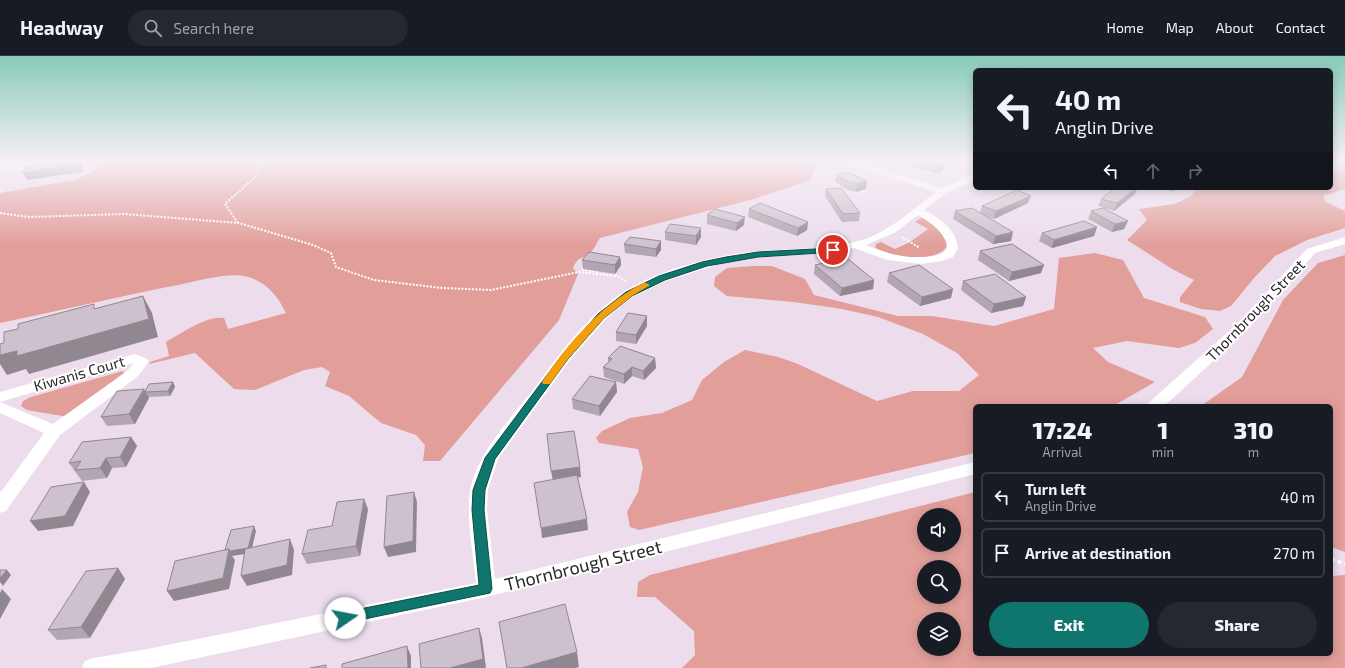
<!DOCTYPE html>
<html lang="en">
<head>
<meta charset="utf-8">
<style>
	body { margin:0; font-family:"Exo 2",sans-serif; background:#242831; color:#f1f3f6; height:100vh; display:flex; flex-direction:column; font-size:15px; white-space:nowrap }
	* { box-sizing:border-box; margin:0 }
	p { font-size:13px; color:#9ea1a6 }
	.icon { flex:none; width:22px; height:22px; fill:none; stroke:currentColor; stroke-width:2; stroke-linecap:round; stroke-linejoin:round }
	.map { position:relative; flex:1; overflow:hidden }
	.side { position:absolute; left:973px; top:348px; width:360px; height:252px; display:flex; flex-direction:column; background:#171b24; border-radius:6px; box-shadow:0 2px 10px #0003 }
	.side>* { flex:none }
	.banner { position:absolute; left:973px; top:12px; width:360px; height:122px; border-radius:6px; box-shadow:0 2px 10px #0003; background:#171b24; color:#f1f3f6; overflow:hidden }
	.tools { position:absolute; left:917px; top:452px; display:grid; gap:8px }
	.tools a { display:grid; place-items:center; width:44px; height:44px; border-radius:50%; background:#171b24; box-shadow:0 2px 10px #0003; font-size:20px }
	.pin { position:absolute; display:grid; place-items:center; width:34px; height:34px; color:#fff; margin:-17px; border:2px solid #fff; border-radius:50%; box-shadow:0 1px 4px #0007 }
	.me { position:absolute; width:44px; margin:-22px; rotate:78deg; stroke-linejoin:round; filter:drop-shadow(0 0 3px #0008) }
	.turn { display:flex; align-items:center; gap:14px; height:84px; padding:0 16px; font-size:18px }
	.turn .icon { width:52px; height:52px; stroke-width:2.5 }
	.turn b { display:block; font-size:28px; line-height:34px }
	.lanes { display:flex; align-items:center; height:38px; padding:0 16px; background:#0003; justify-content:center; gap:20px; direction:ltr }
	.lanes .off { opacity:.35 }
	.eta { display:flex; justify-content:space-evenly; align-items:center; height:68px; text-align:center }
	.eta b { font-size:24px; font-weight:800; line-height:28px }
	.action { display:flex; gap:8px; margin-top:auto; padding:8px 16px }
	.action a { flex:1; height:46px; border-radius:24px; background:#0f766e; color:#fff; font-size:16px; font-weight:800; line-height:46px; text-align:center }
	.action a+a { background:#242831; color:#f1f3f6 }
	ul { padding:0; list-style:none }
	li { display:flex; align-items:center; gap:12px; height:50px; margin:0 8px 6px; padding:0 8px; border:2px solid #363941; border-radius:6px }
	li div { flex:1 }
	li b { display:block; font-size:15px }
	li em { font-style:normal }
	header { display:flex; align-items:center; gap:24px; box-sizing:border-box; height:56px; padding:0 20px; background:#171b24; border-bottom:1px solid #363941 }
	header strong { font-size:19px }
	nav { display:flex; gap:22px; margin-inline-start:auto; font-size:14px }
	.search { width:280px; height:36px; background:#242831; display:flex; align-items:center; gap:10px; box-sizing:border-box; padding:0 14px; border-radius:22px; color:#9ea1a6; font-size:15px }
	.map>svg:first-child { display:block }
</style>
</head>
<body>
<header>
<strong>Headway</strong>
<div class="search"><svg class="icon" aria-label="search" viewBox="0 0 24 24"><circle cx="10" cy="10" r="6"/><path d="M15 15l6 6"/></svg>Search here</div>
<nav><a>Home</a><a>Map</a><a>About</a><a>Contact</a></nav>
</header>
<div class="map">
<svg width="1345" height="612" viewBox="0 0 1345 612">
	<rect width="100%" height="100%" fill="#ecdcec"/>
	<path fill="#e29e99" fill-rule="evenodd" d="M101,105H817L810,124L754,143L600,182C597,186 594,194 590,197C582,204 579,199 573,212L578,218L559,264L440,405H423L425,389L416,379L381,367L349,340L325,330L330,316L322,311L304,314L255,334L234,333L195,297L149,308L150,306L169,300L166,286C180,278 207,259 224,262L228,273L286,257C277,239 265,224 244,220C224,217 199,225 178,229C119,240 60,255 0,267V137L75,124L94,115Z
		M1337,105L1345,106V133L1323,140L1326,146L1345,155V172L1307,184L1275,200L1254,222L1231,250L1220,255L1201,253L1180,246V241L1194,224L1174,214L1127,184L1147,164L1139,153L1175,148L1191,140L1197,132H1331V118L1336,114H1341V110Z
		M921,162C933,164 945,179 947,190C937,208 888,202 875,191L876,188L881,186L895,193L910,186L928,173L915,166Z
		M1095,197L1123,204L1144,242L1205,261L1213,273L1195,287L1179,292L1127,285L1093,292L1108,306L1155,326L1113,350H975V397L639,474L630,471L627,456L638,436L643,411L638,393L599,387L596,382L602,375L630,362L662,357L692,344L702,324L724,306L745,294L778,301L798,308L877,345L913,335H959L979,319L957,297L923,278L878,261L842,253L794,246L727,240L714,230L715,221L727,212L753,210H772L805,223L814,239L898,260H932L994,270L1054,253L1059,202Z
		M1345,199V496L1331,491V350H1201L1242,321L1283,244L1318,207Z
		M123,315L124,317L68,361L27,354L21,350L23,345L31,341Z
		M975,436V598H1331V520L1345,519V612H682L695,599L694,575L655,541H637L638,526L650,519ZM924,459H954V489H924ZM924,511H954V541H924ZM924,563H954V593H924Z"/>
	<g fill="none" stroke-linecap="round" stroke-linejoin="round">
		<path stroke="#fff" stroke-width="2" stroke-dasharray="2 1.5" stroke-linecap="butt" d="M912,108L909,110L937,118L946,113L941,112
			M837,126L834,127L841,130
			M849,134L855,137L867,133L864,131
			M0,136L2,133
			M0,157L29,161L124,158L239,167L313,189L331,197L336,211L374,224L442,232L491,234L579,216L616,220
			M238,167L225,148L255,121L260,111L269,105
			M902,181L920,192
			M582,213L598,216
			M615,219L626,225"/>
		<path stroke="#fff" stroke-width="3.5" stroke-dasharray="4 3" stroke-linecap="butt" d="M1331,503L1345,508"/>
		<path fill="#fff" fill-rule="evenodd" d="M47,105H69L64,108L0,117V111Z
			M842,105H855L942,132L975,117V124L946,137L924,154C940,162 956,173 958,192L953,201L942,205L921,208L887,204L854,192L833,197L758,201L726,206L666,225L633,241L620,250L606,263L570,304L498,403L488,434L487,454L495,523L975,406V418L486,541L151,612H82L85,605L93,602L142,594L476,527C473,499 466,461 470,435C477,397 510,363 533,334C559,299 586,260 623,236C658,214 718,198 760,195C795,192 831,194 865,183C891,174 913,153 936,136L844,107ZM918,159C943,173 967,201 920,201C901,202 883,196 866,189L896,176Z
			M1345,181V188L1315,197L1248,273L1171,344L1163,350H1145L1238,267L1307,193Z
			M135,298L147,303L149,306L137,321L60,379L6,455L0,457V437L44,377L0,357V346L53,368L127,315L134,307L0,346V336Z"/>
	</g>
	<path fill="#b1a6b1" d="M912,105H942L946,106L944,113L937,118L911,110Z
		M943,105H959L953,108Z
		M836,119L867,125L866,133L856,136L848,134L835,126Z
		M1159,132H1177L1174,136Z
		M826,133L860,157L859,165L842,166L825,140Z
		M1135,138L1114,155L1098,150L1101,143Z
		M1028,147L994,163L986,160L1011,185L993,188L953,163L955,155L980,157L982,150Z
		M749,153L808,166L807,174L797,180L748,161Z
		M1091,155L1128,165L1124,173L1112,176L1088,163Z
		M707,159L744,169L736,175L707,168Z
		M1097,171L1094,180L1052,192L1039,185L1042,177Z
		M665,176L701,181L696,189L665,184Z
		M624,188L661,194L656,201L625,197Z
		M980,195L1041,217L1009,225L978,204Z
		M620,201L621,209L615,218L583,213L582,204Z
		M815,209L874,224L873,233L840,240L814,218Z
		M889,217L951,242L920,250L887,226Z
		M963,225L1026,241L1023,250L991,257L961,234Z
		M647,270L636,288L616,285V276Z
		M608,302H655L656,312L644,324L632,320L624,328L604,321L603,311L608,307Z
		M173,326L175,331L170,340L149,341V342L135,368L107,370L101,361L145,335Z
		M616,326L617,336L600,360L573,353L572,343Z
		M131,381L137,390L126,411L112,412L107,422L82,425L69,407Z
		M368,453L360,500L307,508L302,498L332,470Z
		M118,512L125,523L90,582L57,584L48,574Z"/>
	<path fill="#908790" d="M79,105H80L83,110L82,116L27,124L23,117Z
		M954,105H959L953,108Z
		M946,106L944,113L937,118L939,110Z
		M867,125L866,133L856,136L857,128Z
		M1136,132H1138L1135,138L1114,155L1117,147Z
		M1031,140L1028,147L994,163L996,155Z
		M745,161L744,169L736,175L737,167Z
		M1128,165L1124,173L1112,176L1115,168Z
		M808,166L807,174L797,180L798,172Z
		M1097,171L1094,180L1052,192L1054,184Z
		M701,172V181L696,189V180Z
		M1013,176L1011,185L993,188L996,180Z
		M661,185V194L656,201V193Z
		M620,201L621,209L615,218V209Z
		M1044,209L1041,217L1009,225L1012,216Z
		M874,224L873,233L840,240L842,232Z
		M953,233L951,242L920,250L922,241Z
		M143,240L152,257L158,281L29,318L26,313L7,319L0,308V299Z
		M1026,241L1023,250L991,257L994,248Z
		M647,260V270L636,288V279Z
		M655,302L656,312L644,324L643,315Z
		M632,311V320L624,328V318Z
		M173,326L175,331L170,340L168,335Z
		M616,326L617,336L600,360L599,350Z
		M144,333L149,342L135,368L129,358Z
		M131,381L137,390L126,411L120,401Z
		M106,402L112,412L107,422L100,412Z
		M580,411L581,421L553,425L551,415Z
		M84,426L90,436L73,470L38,475L30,465Z
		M414,436L417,446L416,496L388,501L384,491Z
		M364,443L368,453L360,500L356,490Z
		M587,463L588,474L542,482L541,472Z
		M254,470L256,475L251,497L232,500L235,504L229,533L174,545L167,535L229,493Z
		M290,483L294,494L292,519L247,530L241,520Z
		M118,512L125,523L90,582L81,571Z
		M7,514L11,519L3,530L0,526V522Z
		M2,533L11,543L0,563V537Z
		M479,572L482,582L486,612H450Z
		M407,590L411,600V612H408Z
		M577,596L579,611L575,612H521Z"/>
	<path fill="#cec1ce" stroke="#908790" d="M68,105H79L78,108L23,117L25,111Z
		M920,105H942L946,106L939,110Z
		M847,116L867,125L857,128L849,126L836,119Z
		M841,132L860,157L843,158L826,133Z
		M1115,132H1136L1117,147L1101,143Z
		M1017,134L1031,140L996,155L982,150Z
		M760,147L808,166L798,172L749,153Z
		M972,152L1013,176L996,180L955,155Z
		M1103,152L1128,165L1115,168L1091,155Z
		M715,153L745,161L737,167L707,159Z
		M1084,165L1097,171L1054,184L1042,177Z
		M670,168L701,172L696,180L665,176Z
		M630,181L661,185L656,193L624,188Z
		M1012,188L1044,209L1012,216L980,195Z
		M589,196L620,201L615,209L582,204Z
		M847,202L874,224L842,232L815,209Z
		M919,209L953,233L922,241L889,217Z
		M995,218L1026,241L994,248L963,225Z
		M143,240L149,263L17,300V295L0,299V288L4,287V276L18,273V268L94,248V253Z
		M628,257L647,260L636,279L616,276Z
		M620,290L655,302L643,315L632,311L624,318L603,311L612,303L608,302Z
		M590,320L616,326L599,350L572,343Z
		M173,326L168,335L146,336L145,335L149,328Z
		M144,333L129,358L101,361L117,335Z
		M574,375L580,411L551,415L547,378Z
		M131,381L120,401L106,402L100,412L75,414L81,405L69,407L82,386Z
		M577,419L587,463L541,472L534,427Z
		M84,426L65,460L30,465L51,431Z
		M414,436L413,485L384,491L387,440Z
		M364,443L356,490L302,498L308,474L332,470L337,446Z
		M254,470L248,492L230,495L229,493L225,494L231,474Z
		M290,483L287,509L241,520L245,493Z
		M229,493L223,522L167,535L175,505Z
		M118,512L81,571L48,574L86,515Z
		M0,514H7L0,522Z
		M565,548L577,596L521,612H507L499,566Z
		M479,572L483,603L450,612H421L419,588Z
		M407,590L408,612H342V608Z
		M326,609V612H310Z"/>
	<linearGradient id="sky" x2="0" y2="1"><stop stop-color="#88cbb8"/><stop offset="0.55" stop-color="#f6eff6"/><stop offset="1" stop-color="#f6eff6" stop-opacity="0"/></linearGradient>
	<rect width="1345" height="190" fill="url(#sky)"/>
	<path fill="#0f766e" stroke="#0a4d48" d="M833,192L836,193V196L758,201L707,210L665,224L632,240L604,262L568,303L495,403L485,434L484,454L492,533L490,537L345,567L340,566L338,562L340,558L345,556L479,529L472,454L473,434L485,402L562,299L598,258L626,236L659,220L702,206L726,201L758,196Z"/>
	<path fill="#f59e0b" d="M643,227H646L650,229L632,240L604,262L568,303L550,328H543L542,326C568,287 601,249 643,227Z"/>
	<g text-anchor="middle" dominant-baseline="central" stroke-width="4" stroke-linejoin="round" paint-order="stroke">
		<g font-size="15" fill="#2a2a2a" stroke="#fff">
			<text transform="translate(1255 254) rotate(-46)">Thornbrough Street</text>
			<text transform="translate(79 317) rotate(-16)">Kiwanis Court</text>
		</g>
		<g font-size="18" fill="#2a2a2a" stroke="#fff">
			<text transform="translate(583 509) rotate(-14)">Thornbrough Street</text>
		</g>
	</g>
</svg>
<div class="tools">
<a><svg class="icon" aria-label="sound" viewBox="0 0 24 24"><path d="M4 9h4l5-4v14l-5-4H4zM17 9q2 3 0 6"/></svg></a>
<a><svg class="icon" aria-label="search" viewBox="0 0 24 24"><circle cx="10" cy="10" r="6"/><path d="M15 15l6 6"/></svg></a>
<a><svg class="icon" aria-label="layers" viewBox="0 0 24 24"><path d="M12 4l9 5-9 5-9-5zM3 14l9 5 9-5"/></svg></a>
</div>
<div class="pin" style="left:833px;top:194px;background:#d93025"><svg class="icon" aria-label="arrive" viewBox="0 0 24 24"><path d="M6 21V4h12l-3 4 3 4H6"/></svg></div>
<svg class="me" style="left:345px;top:562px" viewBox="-20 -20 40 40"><circle r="19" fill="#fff"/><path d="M0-13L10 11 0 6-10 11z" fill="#0f766e"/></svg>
<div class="banner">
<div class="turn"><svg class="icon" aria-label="left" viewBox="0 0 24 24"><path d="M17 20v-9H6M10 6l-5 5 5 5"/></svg><div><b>40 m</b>Anglin Drive</div></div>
<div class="lanes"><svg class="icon" aria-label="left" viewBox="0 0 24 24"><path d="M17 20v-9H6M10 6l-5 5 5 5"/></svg><svg class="icon off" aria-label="ahead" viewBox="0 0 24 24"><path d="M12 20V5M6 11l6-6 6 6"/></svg><svg class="icon off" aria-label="right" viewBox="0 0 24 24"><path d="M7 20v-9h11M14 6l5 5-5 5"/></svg></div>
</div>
<section class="side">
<div class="eta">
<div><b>17:24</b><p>Arrival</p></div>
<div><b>1</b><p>min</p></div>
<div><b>310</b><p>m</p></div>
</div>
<ul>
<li><svg class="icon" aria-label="left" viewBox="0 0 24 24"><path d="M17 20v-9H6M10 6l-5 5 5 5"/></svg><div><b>Turn left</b><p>Anglin Drive</p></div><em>40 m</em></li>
<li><svg class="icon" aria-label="arrive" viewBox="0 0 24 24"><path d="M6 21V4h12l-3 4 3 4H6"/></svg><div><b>Arrive at destination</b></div><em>270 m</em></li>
</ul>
<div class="action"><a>Exit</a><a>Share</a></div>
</section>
</div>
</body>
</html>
